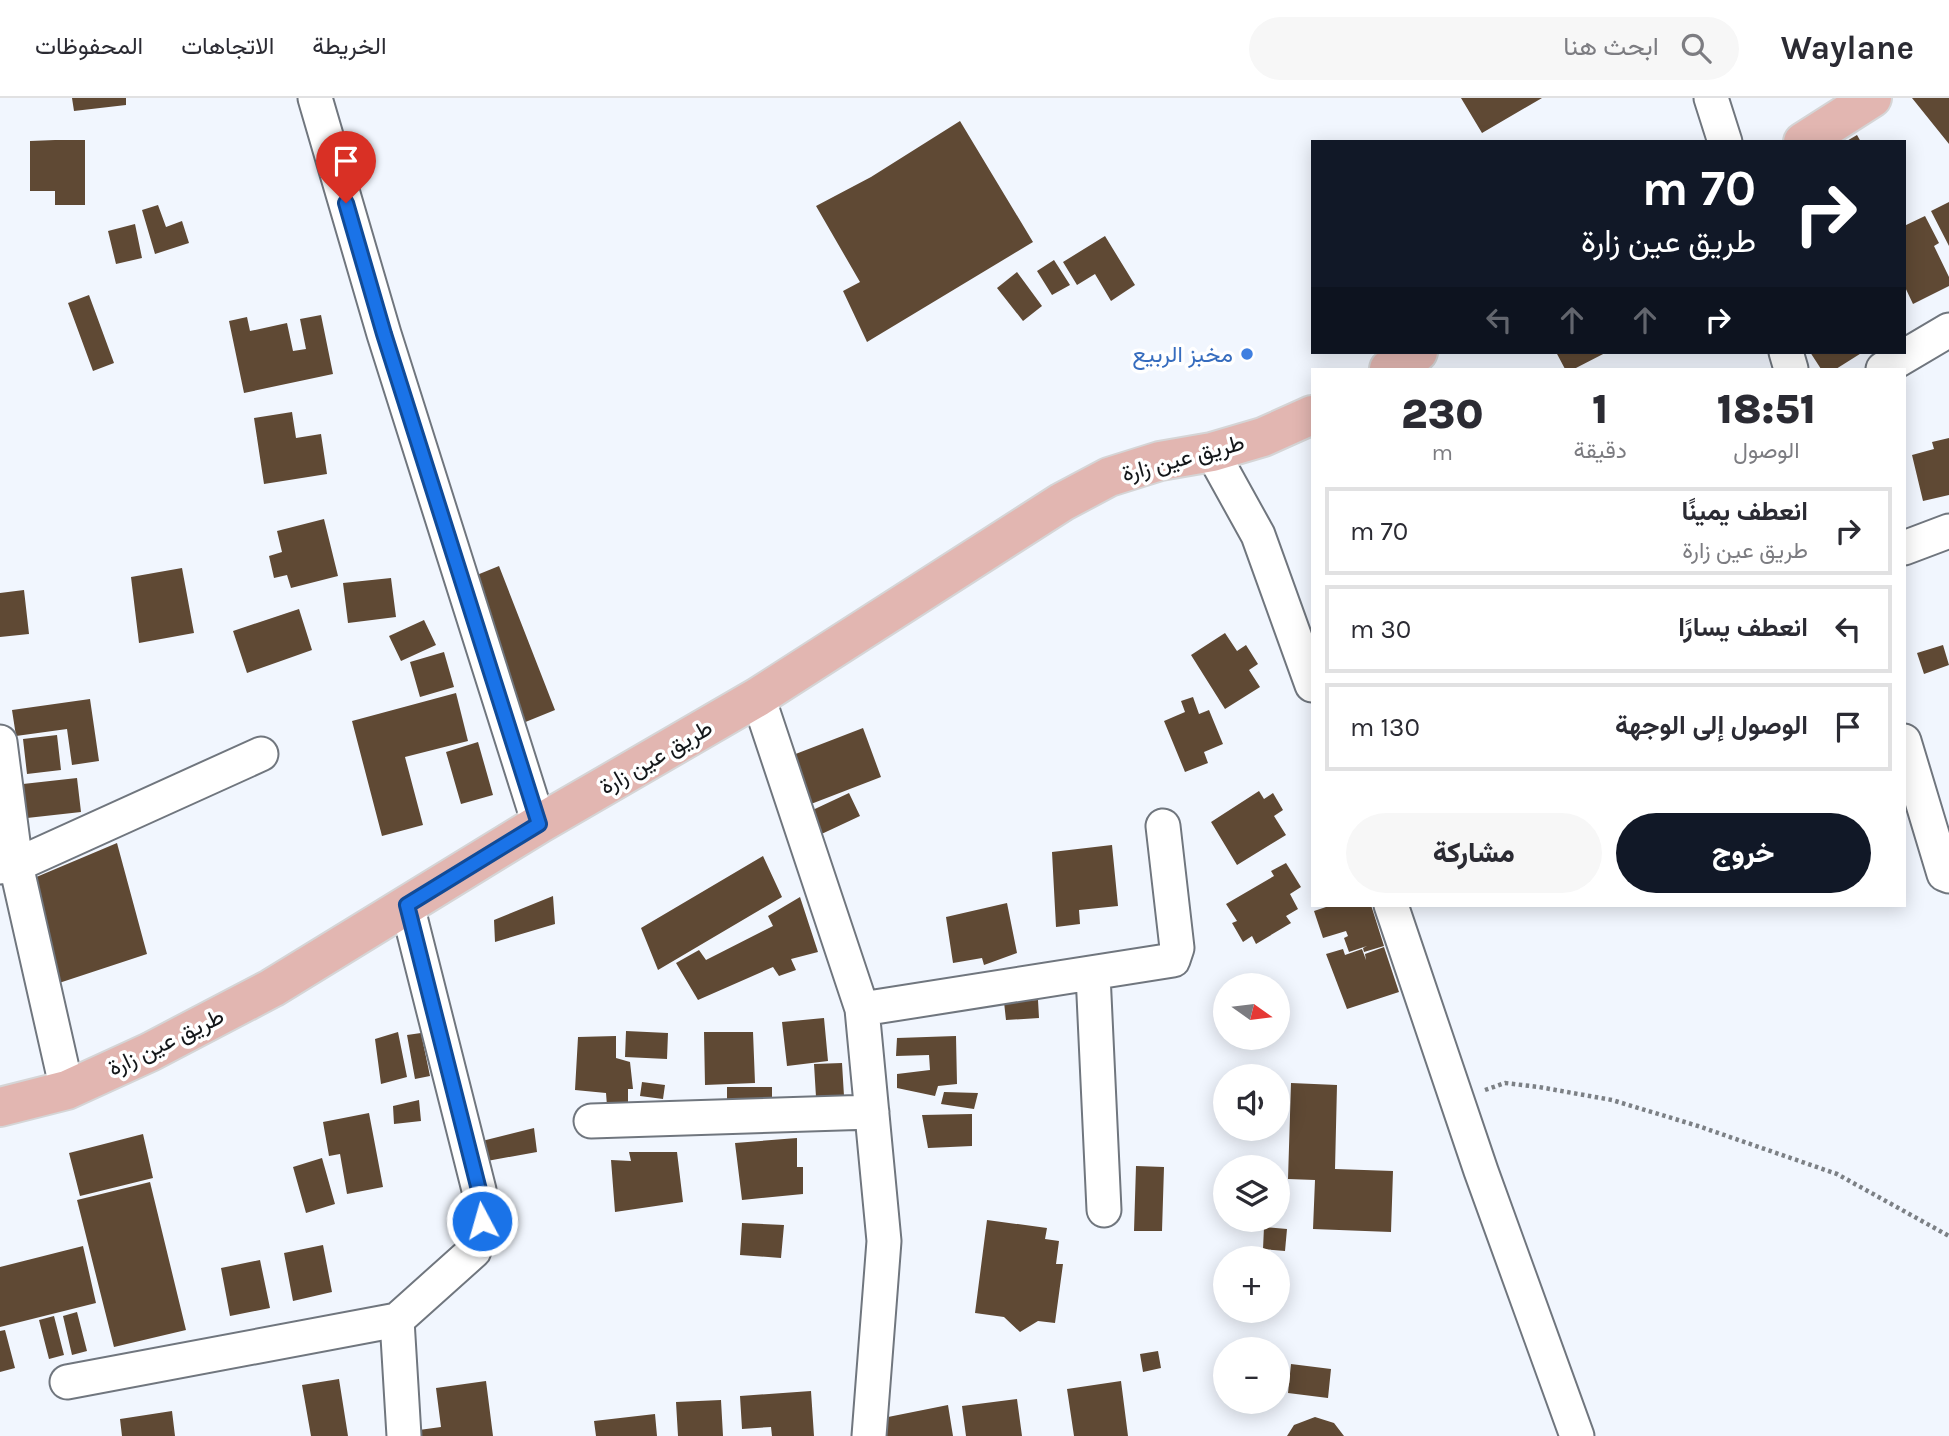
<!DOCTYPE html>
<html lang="ar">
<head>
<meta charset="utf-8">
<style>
	body { margin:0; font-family:Karla,Vazirmatn,sans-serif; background:#f7f7f7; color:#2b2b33; direction:rtl; height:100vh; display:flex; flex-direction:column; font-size:26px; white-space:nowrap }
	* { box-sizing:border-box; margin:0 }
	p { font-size:23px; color:#7c7c81 }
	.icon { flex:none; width:38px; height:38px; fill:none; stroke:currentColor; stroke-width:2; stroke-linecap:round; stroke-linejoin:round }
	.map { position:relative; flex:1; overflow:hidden; direction:ltr }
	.sheet { position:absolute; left:1311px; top:270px; width:595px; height:539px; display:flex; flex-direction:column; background:#fff; border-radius:0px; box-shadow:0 4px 18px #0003; direction:rtl }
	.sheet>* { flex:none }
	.top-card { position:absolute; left:1311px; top:42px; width:595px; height:214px; border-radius:0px; box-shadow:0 4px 18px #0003; direction:rtl; background:#111827; color:#fff; overflow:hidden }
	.needle { width:46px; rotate:104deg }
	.fabs { position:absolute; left:1213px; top:875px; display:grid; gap:14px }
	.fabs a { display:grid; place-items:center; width:77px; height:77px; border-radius:50%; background:#fff; box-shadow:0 4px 18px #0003; font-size:35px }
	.pin { position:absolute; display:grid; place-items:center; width:60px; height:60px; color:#fff; margin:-72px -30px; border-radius:50% 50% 50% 0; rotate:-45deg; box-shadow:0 0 7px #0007 }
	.pin .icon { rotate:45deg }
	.me { position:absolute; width:77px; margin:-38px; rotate:354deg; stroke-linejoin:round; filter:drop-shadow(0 0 5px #0008) }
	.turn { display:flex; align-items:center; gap:24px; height:147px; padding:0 35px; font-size:32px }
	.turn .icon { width:91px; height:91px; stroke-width:2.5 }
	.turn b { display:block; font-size:49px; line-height:60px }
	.lanes { display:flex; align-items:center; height:66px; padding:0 35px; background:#0003; justify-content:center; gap:35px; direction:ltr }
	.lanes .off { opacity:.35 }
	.eta { display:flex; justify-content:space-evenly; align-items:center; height:119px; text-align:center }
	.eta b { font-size:42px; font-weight:800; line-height:49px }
	.button { display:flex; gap:14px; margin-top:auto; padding:14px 35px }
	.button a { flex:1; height:80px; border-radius:42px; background:#111827; color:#fff; font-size:28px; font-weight:800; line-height:80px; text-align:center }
	.button a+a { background:#f7f7f7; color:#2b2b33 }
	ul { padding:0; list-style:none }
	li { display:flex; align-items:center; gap:21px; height:88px; margin:0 14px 10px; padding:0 21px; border:4px solid #e1e1e2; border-radius:0px }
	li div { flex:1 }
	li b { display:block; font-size:26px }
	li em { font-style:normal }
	header { display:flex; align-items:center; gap:42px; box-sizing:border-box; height:98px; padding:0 35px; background:#fff; border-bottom:2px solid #e1e1e2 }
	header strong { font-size:33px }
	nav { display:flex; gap:38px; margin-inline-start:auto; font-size:24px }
	.search { width:490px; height:63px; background:#f7f7f7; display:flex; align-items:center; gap:18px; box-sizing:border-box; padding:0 24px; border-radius:38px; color:#7c7c81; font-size:26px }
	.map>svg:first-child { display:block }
</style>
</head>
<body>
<header>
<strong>Waylane</strong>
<div class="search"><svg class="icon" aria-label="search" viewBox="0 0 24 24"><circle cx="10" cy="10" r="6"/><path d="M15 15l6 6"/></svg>ابحث هنا</div>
<nav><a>الخريطة</a><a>الاتجاهات</a><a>المحفوظات</a></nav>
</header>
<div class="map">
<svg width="1949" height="1338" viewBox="0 0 1949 1338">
	<rect width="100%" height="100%" fill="#f1f6fe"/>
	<path fill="#5f4934" d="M72,0H126V7L74,13Z
		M1461,0H1542L1482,35Z
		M1912,0H1949V46Z
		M960,23L1033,144L867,244L843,193L860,184L816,108L871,79Z
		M1857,37L1861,44H1845Z
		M55,42H85V107H55V93H30V43Z
		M1949,104V148L1931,113Z
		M158,107L166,129L182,123L189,145L155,156L142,112Z
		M1925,118L1939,145L1934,148L1949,179V188L1913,206L1904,187V128Z
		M135,126L142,160L116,166L108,133Z
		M1105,138L1135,187L1111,203L1095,176L1077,187L1063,164Z
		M1054,162L1070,187L1052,197L1037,173Z
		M1017,174L1042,208L1023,223L997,190Z
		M89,197L114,265L93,273L68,205Z
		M321,217L333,276L244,295L229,223L247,219L250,233L287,225L293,253L306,251L300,221Z
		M1556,254H1607L1574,271H1565Z
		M1810,254H1863L1836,271H1821Z
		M292,314L296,340L321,336L327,376L264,386L254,320Z
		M1949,340V397L1923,403L1912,357L1934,351L1932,344Z
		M324,421L338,478L291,490L287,477L274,480L269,458L282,454L277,433Z
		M499,468L555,612L523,625L467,481Z
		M182,470L194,535L139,545L131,479Z
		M391,480L396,519L348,525L343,485Z
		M24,492L29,536L0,539V495Z
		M299,511L312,552L247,575L233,533Z
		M424,522L436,547L401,563L389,538Z
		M1225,535L1237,553L1246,547L1258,566L1249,572L1260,589L1225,611L1191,557Z
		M1943,547L1949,567L1924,576L1917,555Z
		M444,554L454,589L420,599L410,564Z
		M456,595L468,643L405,659L423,727L382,738L352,623Z
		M1193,599L1199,616L1209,612L1223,646L1204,654L1208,665L1185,674L1164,623L1185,614L1181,603Z
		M90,601L99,663L72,667L67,631L16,638L12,612Z
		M863,630L881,679L798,711L780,662Z
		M57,637L61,672L27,676L23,641Z
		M478,644L493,697L461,706L446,654Z
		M77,680L81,714L18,721L14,687Z
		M1259,693L1264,701L1273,695L1283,712L1274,718L1286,737L1237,767L1211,724Z
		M849,695L860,718L813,740L802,717Z
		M117,745L147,856L59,885L34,780Z
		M1112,747L1118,808L1079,812L1080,826L1056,829L1052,754Z
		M763,758L782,799L658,872L641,830Z
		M1286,765L1301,789L1290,796L1298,811L1286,818L1291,825L1256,846L1252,838L1243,844L1232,825L1237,823L1226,806L1274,778L1271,773Z
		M553,798L555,826L495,844L494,822Z
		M800,799L818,854L791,861L796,872L779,878L773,869L698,902L676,865L699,852L706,862L773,828L768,818Z
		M1007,805L1017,855L984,867L982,860L953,865L946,819Z
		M1332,807H1371L1384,848L1364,854L1363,850L1367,848L1349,854L1344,840L1348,838L1346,833L1323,840L1314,813Z
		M1384,849L1399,894L1347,911L1326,856L1343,851L1345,857L1362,851L1366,862L1365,856Z
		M1038,902L1039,920L1006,922L1004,904Z
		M824,920L828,963L787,968L782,924Z
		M626,933L668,935L667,961L625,959Z
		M398,934L407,979L381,986L375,941Z
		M704,934H753L755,985L705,987Z
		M421,935L430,978L415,981L407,937Z
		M616,938V960L630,964L633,991H628V1007L607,1008L606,995L575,992L578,939Z
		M956,938L957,986L938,988L935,998L897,990V976L930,972L929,957L896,958L897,940Z
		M842,965L844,998L816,999L814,966Z
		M642,984L665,987L663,1001L640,998Z
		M1291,985L1337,987L1335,1071L1393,1073L1391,1134L1313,1131L1315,1082L1288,1081Z
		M727,989H772V1002L727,1001Z
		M944,994L978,995L974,1011L941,1006Z
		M419,1002L421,1023L394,1026L393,1008Z
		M369,1015L383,1089L347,1096L340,1056L329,1058L323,1024Z
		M972,1016V1048L928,1050L922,1017Z
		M534,1030L537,1054L487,1063L482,1043Z
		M143,1036L153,1080L80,1098L69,1055Z
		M797,1040V1069H803V1096L742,1102L735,1045Z
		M629,1054H677L683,1104L615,1114L611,1062L631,1063Z
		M322,1060L335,1106L306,1115L293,1069Z
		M1136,1068L1164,1069L1162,1133H1134Z
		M150,1084L186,1232L114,1249L77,1102Z
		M987,1122L1047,1130L1045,1141L1059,1143L1056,1166H1063L1055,1225L1038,1223L1020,1234L1004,1219L975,1215Z
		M742,1125L784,1127L781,1160L740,1157Z
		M1264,1129L1287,1131L1285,1153L1263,1151Z
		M323,1147L332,1194L293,1203L284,1155Z
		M83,1148L96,1205L0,1229V1169Z
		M260,1162L270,1210L230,1218L221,1170Z
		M77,1214L87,1253L72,1257L63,1218Z
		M54,1218L64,1257L49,1261L39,1222Z
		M5,1232L15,1270L0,1274V1233Z
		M1158,1253L1161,1270L1143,1274L1140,1256Z
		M1291,1266L1331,1271L1328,1300L1288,1295Z
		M339,1281L348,1338H311L302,1287Z
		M486,1283L493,1338H420L419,1332L441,1329L436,1290Z
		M1121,1283L1128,1338H1074L1067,1291Z
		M811,1293L814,1338H772L771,1329L742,1331L740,1298Z
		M1017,1301L1022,1338H966L962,1308Z
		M721,1302L723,1338H678L676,1304Z
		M948,1307L953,1338H881L878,1321Z
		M172,1313L175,1338H122L120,1321Z
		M655,1316L657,1338H596L594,1323Z
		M1315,1319L1334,1325L1344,1338H1287L1294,1327Z"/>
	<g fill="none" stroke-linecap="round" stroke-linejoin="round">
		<defs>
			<path id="minor" d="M315,0L384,236L539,726
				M1711,0L1725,44
				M1786,254L1791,271
				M1883,271L1949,232
				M1212,354L1258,437L1312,587
				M1904,450L1949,433
				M758,599L862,911L884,1143L869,1338
				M1904,643L1944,776L1949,778
				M0,644L16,767L67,992
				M0,769L16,767L261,656
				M1391,807L1481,1073L1577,1338
				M1093,876L1104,1112
				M862,911L1173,862L1177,850L1163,728
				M591,1023L872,1014
				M67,1284L397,1222
				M404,1338L397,1222L474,1153L482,1123L479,1092L407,807"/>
			<path id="primary" d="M1803,44L1872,0
				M1389,271L1418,254
				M0,1009L67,992L150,954L272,890L539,726L758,599L1062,404L1109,379L1160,363L1212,354L1263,339L1312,317"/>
		</defs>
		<use href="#minor" stroke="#70767e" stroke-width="37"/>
		<use href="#primary" stroke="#d5d5d6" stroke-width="42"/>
		<path stroke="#7c8085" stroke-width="4.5" stroke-dasharray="3.5 3.5" stroke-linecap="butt" d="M1485,992L1505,985L1539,989L1612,1002L1698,1028L1837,1076L1949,1138"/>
		<use href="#minor" stroke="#fff" stroke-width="33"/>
		<use href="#primary" stroke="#e2b6b1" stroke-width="38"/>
	</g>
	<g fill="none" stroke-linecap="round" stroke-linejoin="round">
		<defs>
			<path id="route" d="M346,105L384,236L539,726L407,807L479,1092L482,1123"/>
		</defs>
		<use href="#route" stroke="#114b97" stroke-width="18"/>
		<use href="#route" stroke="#1a73e8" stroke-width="12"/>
	</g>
	<circle fill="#3f7fe0" stroke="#fff" stroke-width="2.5" cx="1247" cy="256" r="7"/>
	<g text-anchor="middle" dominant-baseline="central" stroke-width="7" stroke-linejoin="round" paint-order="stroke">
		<g font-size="23" fill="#366cbe" stroke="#fff" text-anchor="end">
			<text x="1233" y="256">مخبز الربيع</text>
		</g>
		<g font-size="23" fill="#131619" stroke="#fff">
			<text transform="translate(1183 360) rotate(-15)">طريق عين زارة</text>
			<text transform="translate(656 659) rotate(-30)">طريق عين زارة</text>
			<text transform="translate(166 944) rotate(-26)">طريق عين زارة</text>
		</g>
	</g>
</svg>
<div class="fabs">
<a><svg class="needle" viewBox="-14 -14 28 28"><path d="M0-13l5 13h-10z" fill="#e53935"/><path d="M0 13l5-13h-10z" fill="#7c7c81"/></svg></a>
<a><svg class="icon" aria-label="sound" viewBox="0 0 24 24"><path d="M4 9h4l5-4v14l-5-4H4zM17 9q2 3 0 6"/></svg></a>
<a><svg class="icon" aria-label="layers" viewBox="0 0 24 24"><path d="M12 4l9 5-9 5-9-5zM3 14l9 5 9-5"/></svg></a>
<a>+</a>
<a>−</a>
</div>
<div class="pin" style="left:346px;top:105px;background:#d93025"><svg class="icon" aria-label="arrive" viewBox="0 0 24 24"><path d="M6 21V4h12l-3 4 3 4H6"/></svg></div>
<svg class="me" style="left:482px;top:1123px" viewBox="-20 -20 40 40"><circle r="17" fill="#1a73e8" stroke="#fff" stroke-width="3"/><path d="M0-11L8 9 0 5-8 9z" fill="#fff"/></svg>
<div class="top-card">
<div class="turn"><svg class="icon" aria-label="right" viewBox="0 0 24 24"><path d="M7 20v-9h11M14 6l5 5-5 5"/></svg><div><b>70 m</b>طريق عين زارة</div></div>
<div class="lanes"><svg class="icon off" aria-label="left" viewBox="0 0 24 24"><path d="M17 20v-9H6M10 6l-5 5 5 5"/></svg><svg class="icon off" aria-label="ahead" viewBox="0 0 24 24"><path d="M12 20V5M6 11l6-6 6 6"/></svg><svg class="icon off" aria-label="ahead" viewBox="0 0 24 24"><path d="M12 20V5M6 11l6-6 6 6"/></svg><svg class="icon" aria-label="right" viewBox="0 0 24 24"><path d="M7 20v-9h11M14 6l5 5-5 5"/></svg></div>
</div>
<section class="sheet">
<div class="eta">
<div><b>18:51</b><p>الوصول</p></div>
<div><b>1</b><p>دقيقة</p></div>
<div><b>230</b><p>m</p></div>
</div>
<ul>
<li><svg class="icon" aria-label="right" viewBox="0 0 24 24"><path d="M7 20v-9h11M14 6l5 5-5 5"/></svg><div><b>انعطف يمينًا</b><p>طريق عين زارة</p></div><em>70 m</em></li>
<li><svg class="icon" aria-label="left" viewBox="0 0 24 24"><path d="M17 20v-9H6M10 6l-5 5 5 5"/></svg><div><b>انعطف يسارًا</b></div><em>30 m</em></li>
<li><svg class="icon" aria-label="arrive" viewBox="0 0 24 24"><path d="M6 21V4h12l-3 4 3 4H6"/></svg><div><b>الوصول إلى الوجهة</b></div><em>130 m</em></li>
</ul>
<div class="button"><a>خروج</a><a>مشاركة</a></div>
</section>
</div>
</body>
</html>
